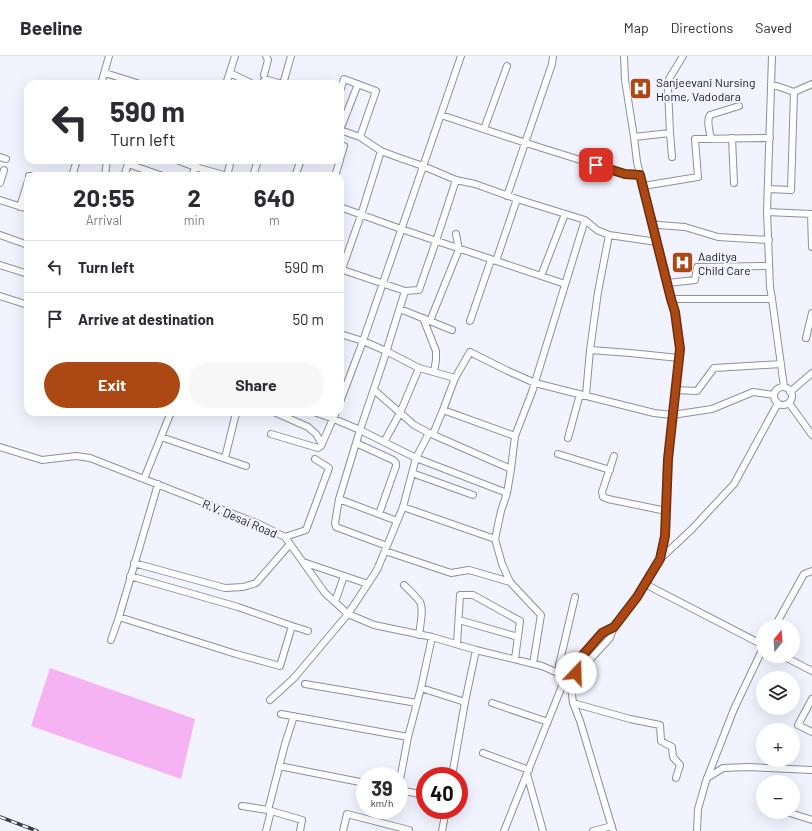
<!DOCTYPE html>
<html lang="en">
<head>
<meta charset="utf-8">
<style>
	body { margin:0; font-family:Barlow,sans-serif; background:#f7f7f7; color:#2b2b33; height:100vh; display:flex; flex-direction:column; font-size:15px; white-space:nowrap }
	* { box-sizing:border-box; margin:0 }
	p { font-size:13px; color:#7c7c81 }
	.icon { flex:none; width:22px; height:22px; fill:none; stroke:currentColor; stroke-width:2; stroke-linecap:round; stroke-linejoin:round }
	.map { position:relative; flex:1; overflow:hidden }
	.side { position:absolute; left:24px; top:116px; width:320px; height:244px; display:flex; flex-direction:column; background:#fff; border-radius:12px; box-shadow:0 4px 16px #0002 }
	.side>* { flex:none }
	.hud { position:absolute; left:24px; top:24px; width:320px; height:84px; border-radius:12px; box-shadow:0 4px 16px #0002; background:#fff; color:#2b2b33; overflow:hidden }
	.needle { width:26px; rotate:18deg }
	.controls { position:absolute; left:756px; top:563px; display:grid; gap:8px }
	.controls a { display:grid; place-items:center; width:44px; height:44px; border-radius:50%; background:#fff; box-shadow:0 4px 16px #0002; font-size:20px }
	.speed { position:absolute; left:356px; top:711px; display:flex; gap:8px; font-size:20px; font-weight:700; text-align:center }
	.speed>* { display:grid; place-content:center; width:52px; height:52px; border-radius:50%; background:#fff; box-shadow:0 4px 16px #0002; line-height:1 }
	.speed small { font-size:10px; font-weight:400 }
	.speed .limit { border:6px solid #d22; background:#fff; color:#111 }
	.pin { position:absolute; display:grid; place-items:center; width:34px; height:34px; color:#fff; margin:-17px; border-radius:8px; box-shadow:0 2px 6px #0006 }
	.me { position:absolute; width:44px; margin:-22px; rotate:21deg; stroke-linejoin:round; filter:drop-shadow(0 0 3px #0008) }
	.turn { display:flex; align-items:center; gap:14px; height:84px; padding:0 20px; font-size:18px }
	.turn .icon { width:52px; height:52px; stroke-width:2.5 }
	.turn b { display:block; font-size:28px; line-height:34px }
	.eta { display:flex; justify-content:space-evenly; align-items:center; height:68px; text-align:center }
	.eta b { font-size:24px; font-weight:700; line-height:28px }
	.primary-button { display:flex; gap:8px; margin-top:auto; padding:8px 20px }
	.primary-button a { flex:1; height:46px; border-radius:24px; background:#ac4813; color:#fff; font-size:16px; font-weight:700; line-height:46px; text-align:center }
	.primary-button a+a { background:#f7f7f7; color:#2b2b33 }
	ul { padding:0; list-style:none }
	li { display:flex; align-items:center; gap:12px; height:52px; padding:0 20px; border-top:1px solid #e1e1e2 }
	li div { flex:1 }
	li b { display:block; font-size:15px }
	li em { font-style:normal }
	header { display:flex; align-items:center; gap:24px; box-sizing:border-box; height:56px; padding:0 20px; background:#fff; border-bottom:1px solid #e1e1e2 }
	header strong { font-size:19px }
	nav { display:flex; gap:22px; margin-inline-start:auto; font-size:14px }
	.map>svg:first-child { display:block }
</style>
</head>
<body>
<header>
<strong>Beeline</strong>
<nav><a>Map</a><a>Directions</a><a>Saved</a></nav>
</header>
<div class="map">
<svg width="812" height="775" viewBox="0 0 812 775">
	<rect width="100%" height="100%" fill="#f1f3fe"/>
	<path fill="#f6b3f3" d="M50,612L195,663L181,723L31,670Z"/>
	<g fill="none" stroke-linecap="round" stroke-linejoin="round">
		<defs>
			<path id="minor" d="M772,0L767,156L770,231L772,243L784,331
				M105,17L140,28
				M230,17L253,28
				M264,19L268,4L266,0
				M101,28L109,0
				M226,28L235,0
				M261,28L265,24H268L282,28
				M283,28L291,0
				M340,35L344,23L376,35L360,81
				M794,36L812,28
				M441,59L526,87L625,118L640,119
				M484,73L507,10
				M340,74L360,81L381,95L397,101L423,110L456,124L475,128L517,143L585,164L597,174L609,179L657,186
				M340,74L358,28
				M634,81L670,77
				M732,82L734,127
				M711,83C710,76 706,65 710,59L739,50
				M0,101L6,103
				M672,101L670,77L668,32L669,23L683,0
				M340,103L344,90
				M177,104L195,111L227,120
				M128,108L163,120
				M29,120H30
				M72,120L77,104
				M105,120L107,104
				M124,120L129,105
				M192,120L198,104
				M227,120L231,104
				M253,120L258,104
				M295,120L301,104
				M335,120L340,104
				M0,127L4,114
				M643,130L698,121L695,83L770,82
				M768,133L791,134L794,36L771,28
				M507,140L552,8L553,0
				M0,144L28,153
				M20,151L28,125
				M340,151L401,173L565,228
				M767,156L812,158
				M811,158L812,191
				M652,167L658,169L685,171L718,181L769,184
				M0,179L28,189
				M496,205L517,143
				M0,209L28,218
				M340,213L405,235L383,306L360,374L339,443L335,467L336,471L387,490
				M342,213L361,159L381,95
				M541,220L565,158
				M668,227L695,224L697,211L769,210
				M405,235L419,234L436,185L456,124
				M0,240L28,249
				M671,243H772
				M400,253L452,274
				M423,262L436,295V304L434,316
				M430,265L459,193L456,178
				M470,265L491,204
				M340,278L363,285L386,295L419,312L455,322
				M806,282L812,257
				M590,294L630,297L679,302
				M774 340a9 9 0 1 1 18 0a9 9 0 1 1-18 0Z
				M374,334L414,369L429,377L511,413
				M675,334L697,335L714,312L781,308
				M790,336L812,317
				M586,339L590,294L598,236L609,179
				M340,346L363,285L461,0
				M789,347L812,379
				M443,354L515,380
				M274,356L308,371L316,378L322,388
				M314,356L334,363L360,374L416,402L507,437
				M271,378L318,392L321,390L336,356
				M433,378L443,354L455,322L470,296L508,315L535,327L654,357L672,359L712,353L753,336L774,339
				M161,381L246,410
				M568,382L580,338
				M384,386L400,357L419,312
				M356,387L393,404L396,407V410L379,458
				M0,391L42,404L76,400L90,402L259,468L285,481L325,537L348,558L374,569L432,581L476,594L542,610L558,617L564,618
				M558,398L610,414
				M614,400L602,436L603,441L608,443L666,455
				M225,402L235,361L237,356
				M412,417L473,439
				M144,423L171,356
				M339,443L397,465
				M403,451L495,483
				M285,481L306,474L329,412L315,403
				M385,495L451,517L469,514L510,526
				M660,503L692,473L734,428L778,347
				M303,506L368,528
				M134,507L225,532L243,531L256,527L290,488
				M130,520L238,551L292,570
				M645,528L763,589
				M404,529C409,534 416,540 420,546C424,553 420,570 419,579
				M335,546L344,520
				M119,561L236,598L280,610L292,570L308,575
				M459,564L518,581
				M775,570L804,518L812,515
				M111,584L119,561L158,428
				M457,588L460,539H473L520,565L515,603
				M783,600L812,615
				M563 614a7 7 0 1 1 14 0a7 7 0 1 1-14 0Z
				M533,608L541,559L510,526L502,508L495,483L501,455L507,437L511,413L515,380L532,336L585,164
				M559,609L575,541
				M574,609L602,577L614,571
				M575,617L585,609L610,582L614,571L637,541L645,528L660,503L665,479L668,403L680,293L675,255L671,243L668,227L637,106L634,81L625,24L624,0
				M570,621L573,647L580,665L613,775
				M305,628L417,647
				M421,632L465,646L452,720
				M812,643L798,669L812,676
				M270,644L294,622L348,558L377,514L403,451L416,402L429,377
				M465,646L476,594
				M492,647L548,666
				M573,647L630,663L660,669L661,685L672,691L673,701L680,709L676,722
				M281,658L408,681
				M483,697L529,714
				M279,710L365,727
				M527,718L543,775
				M707,722L723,712L748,711L812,714
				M399,729L408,681L421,632L432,581
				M399,734L425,739
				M242,750L268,754L302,764L300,775
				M268,754L285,688L294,660
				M787,756L812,764
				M266,775L271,755
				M343,775L347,758L409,774
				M442,775L446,754
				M504,775L566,620
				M593,775L612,770
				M697,775L698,753L706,725L734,653L763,592"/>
		</defs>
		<use href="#minor" stroke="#8c8fa0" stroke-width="8"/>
		<use href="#minor" stroke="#fff" stroke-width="6"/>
		<defs>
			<path id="rail" d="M0,761L37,775"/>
		</defs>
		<use href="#rail" stroke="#3b3d43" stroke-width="3.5"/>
		<use href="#rail" stroke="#f1f3fe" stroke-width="2" stroke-dasharray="6" stroke-linecap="butt"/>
	</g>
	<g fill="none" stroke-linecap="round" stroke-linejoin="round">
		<defs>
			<path id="route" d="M576,617V613L574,609L602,577L614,571L637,541L660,503L665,480L668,403L680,293L675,256L671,243L640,119L625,118L596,109"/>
		</defs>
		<use href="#route" stroke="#702f0c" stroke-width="10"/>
		<use href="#route" stroke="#ac4813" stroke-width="7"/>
	</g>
	<defs>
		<symbol id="hospital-square" viewBox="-11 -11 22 22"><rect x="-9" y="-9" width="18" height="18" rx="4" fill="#ac4813" stroke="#f1f3fe"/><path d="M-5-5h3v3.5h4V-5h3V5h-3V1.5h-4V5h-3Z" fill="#fff"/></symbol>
	</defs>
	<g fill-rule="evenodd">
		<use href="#hospital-square" x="628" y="20" width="25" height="25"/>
		<use href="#hospital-square" x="670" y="194" width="25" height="25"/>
	</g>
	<g text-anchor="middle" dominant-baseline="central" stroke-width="4" stroke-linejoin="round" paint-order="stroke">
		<g font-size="12" fill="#18191f" stroke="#f1f3fe" text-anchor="start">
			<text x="656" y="26">Sanjeevani Nursing<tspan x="656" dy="14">Home, Vadodara</tspan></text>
			<text x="698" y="200">Aaditya<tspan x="698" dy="14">Child Care</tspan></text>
		</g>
		<g font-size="12" fill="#18191f" stroke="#f1f3fe">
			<text transform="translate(240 462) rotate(23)">R.V. Desai Road</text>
		</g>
	</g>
</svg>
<div class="controls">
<a><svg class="needle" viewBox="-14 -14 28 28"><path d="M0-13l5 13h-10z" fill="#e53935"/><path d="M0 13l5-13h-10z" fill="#7c7c81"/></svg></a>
<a><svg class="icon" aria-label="layers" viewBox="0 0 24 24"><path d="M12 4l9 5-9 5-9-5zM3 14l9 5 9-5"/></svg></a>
<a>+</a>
<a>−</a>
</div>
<div class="speed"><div>39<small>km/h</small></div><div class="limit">40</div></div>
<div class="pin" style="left:596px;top:109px;background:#d93025"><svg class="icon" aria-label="arrive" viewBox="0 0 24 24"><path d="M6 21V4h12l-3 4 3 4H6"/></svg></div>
<svg class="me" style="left:576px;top:617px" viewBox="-20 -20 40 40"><circle r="19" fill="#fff"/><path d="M0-13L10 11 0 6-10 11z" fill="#ac4813"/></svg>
<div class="hud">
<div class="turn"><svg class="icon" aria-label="left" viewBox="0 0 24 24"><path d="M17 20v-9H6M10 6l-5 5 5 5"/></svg><div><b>590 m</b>Turn left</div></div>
</div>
<section class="side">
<div class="eta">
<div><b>20:55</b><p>Arrival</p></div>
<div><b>2</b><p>min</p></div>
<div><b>640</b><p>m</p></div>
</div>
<ul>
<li><svg class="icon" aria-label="left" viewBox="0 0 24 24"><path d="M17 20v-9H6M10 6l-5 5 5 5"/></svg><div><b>Turn left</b></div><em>590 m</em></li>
<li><svg class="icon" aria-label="arrive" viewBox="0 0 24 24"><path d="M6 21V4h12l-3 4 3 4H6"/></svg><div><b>Arrive at destination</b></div><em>50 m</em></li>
</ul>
<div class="primary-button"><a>Exit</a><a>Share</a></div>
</section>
</div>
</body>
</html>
